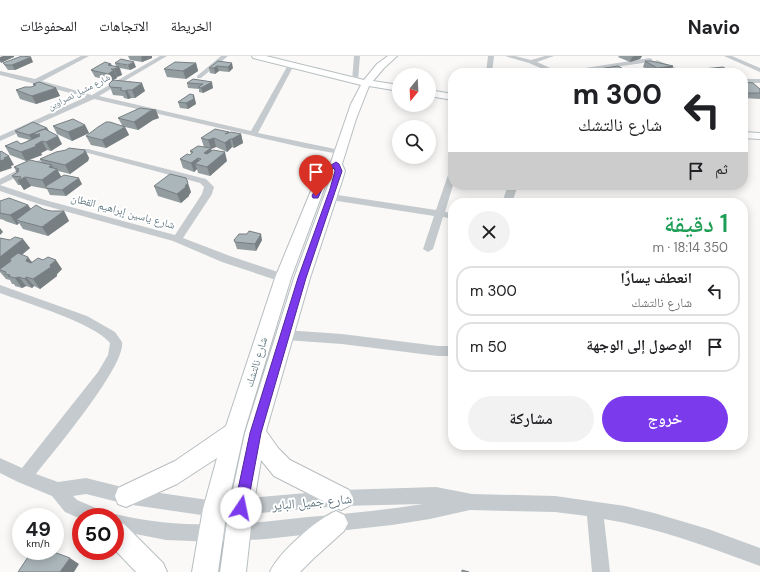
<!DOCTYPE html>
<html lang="ar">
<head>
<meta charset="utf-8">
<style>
	body { margin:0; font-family:"DM Sans","Noto Naskh Arabic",sans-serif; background:#f2f2f2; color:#202124; direction:rtl; height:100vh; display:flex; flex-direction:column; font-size:15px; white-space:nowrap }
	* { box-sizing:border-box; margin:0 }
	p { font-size:13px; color:#757577 }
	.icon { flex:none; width:22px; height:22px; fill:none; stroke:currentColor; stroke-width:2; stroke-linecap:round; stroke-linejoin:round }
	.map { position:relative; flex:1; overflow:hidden; direction:ltr }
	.panel { position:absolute; left:448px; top:142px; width:300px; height:252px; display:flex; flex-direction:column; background:#fff; border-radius:16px; box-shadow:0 2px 10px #0003; direction:rtl }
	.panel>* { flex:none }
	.guide { position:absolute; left:448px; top:12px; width:300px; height:122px; border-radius:16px; box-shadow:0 2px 10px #0003; direction:rtl; background:#fff; color:#202124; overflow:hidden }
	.needle { width:26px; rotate:198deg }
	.buttons { position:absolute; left:392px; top:12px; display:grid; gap:8px }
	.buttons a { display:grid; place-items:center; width:44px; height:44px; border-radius:50%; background:#fff; box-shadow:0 2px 10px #0003; font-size:20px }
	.speed { position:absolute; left:12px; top:452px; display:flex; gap:8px; font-size:20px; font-weight:700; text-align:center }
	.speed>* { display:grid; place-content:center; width:52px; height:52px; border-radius:50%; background:#fff; box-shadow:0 2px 10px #0003; line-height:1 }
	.speed small { font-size:10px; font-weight:400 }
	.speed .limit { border:6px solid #d22; background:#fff; color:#111 }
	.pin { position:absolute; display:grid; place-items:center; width:34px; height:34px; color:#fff; margin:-41px -17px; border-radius:50% 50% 50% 0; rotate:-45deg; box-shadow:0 0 4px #0007 }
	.pin .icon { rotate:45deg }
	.me { position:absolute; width:44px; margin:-22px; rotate:11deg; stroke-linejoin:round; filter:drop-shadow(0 0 3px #0008) }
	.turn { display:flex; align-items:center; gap:14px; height:84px; padding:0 20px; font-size:18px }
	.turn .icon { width:52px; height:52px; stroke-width:2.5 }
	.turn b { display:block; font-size:28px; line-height:34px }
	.then { display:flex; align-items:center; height:38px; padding:0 20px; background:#0003; gap:8px; font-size:15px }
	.round { display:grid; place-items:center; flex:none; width:42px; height:42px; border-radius:21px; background:#f2f2f2 }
	.head { display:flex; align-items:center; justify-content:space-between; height:68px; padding:0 20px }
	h1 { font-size:24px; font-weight:600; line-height:30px; color:#1e9e55 }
	.cta { display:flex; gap:8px; margin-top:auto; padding:8px 20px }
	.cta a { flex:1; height:46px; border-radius:24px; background:#7c3aed; color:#fff; font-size:16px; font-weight:600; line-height:46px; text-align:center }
	.cta a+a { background:#f2f2f2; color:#202124 }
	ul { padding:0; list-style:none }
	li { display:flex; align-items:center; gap:12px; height:50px; margin:0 8px 6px; padding:0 12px; border:2px solid #e0e0e0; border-radius:16px }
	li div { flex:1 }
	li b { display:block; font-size:15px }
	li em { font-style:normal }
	header { display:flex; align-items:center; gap:24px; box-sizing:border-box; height:56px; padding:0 20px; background:#fff; border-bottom:1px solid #e0e0e0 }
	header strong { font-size:19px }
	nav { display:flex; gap:22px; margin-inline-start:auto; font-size:14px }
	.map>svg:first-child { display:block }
</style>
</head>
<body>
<header>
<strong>Navio</strong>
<nav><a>الخريطة</a><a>الاتجاهات</a><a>المحفوظات</a></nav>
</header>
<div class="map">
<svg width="760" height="516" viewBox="0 0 760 516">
	<rect width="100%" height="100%" fill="#faf9f7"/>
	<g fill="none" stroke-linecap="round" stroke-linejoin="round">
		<defs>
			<path id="secondary" d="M252,0H266L364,24L377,8L388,0H397L384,12L373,25L399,29V35L369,30L356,63L342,108L345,115L342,125L310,222L266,375L278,392L290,404L349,434L353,442L349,450L341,454L333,450L274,420L261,404L253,452L246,516H220L229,452L245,377L294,222L333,116L327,125L291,222L244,376L227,453L218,516H192L203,453L217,402L177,428L126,451L118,448L115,440L118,432L175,405L226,370L275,222L315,125L323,111L331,106L351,48L361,29L253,2Z
				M429,34L453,38V44L429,40Z
				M743,76L760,77V83L743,82Z
				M336,455L344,459L348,467L344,475L314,502L300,516H270C278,497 317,463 336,455Z
				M115,465L124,468L163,507L167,516H136L115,494Z"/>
		</defs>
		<use href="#secondary" stroke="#b7bec1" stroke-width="2"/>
		<path fill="#c4cacd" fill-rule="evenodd" d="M81,0H89L42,25L92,39L160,0H167L99,40L251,75L288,9L293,8L294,9L258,77L340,94L344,96L340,98L305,92L94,43L0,85V80L86,41L0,19V15L35,23Z
			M221,0H228L201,22H197V20Z
			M354,0H360L358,25L355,27L352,25Z
			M488,0H494L492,17H486Z
			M505,0H515L531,4L545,0H554L537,6L559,16L650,2L653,4L650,6L574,17H552L529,7Z
			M724,0H732L760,12V16Z
			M657,4L686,16L687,17H678L655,7L654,6Z
			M743,23H760V27H743Z
			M77,93H88L206,123L214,131L212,138L183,182L230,200L287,219L289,222L287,225H279L222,206L173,185L39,148L0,135V129L45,144L175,179L202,138L204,131L200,127L88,97L77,98L57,102L0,129V123C25,110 49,98 77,93Z
			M453,113V129L445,156L453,157V163L443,161L433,193L428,196L423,193L434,160L331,144L326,141L331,138L436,154L449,116Z
			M508,129H518L512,147H502Z
			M0,229L87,260L115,276L122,286C126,310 54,395 36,418L58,426L86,422L126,432L215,445L341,434L436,431L472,438L555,440L625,450L654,457L708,473L760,492V510C709,491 658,472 604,463L610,516H592L587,460L555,456L470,454L430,463L392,469L266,483L216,486L166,484L115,474V461H109L115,458C184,474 239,469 308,461C346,458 385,454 423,448L341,450L215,461L126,448L86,438L73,440L77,444L103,455L105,461H81V463L65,456L52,440L18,426L0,417V402L22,412L98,316L108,299L110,287C94,267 26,247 0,237Z
			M285,274L342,278L438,290H453V300H438L342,288L285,284L281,282L279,279L281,276Z"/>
		<use href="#secondary" fill="#fff" fill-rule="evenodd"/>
	</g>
	<path fill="#939da0" d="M128,0H152V2L142,6L130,4Z
		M619,0H642L640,3L630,6L618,1Z
		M218,5L233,12L229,16L219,15L215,18L210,17L209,12Z
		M645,5L673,10L671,15L654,17L643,11Z
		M33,6L15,14H8L3,7Z
		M115,7L136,11L130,14L120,12L122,19L117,21V22L113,24L145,35L135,42H131L128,43L124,42L123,40L113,39L109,28L111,25L95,21L91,14L111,8L112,10H116Z
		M196,7L198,15L186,23L167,21L164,13Z
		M599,13L627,15L626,17H577L578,15H598Z
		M703,13L733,17H701Z
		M193,23L213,32L203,37L199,36V33L188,32L187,27Z
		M743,26L760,33V43L743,42Z
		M33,28L56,32L60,40L36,48L20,43L16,34L31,31L34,30Z
		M195,44L196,48L188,53L180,52L178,46Z
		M118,62H159L153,64L138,74L125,71L129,79L106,92L91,89L86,80L122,69Z
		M85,69L89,77L72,85L57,78L53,70Z
		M47,72L49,75L62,88L51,95L47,94L41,97L42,99L26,105L10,99L5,90L21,88L30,84L18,81L15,75Z
		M229,76V77L241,78L243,87L234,92L232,91L227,96L216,91L211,93L212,95L227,105L210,120L198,117L197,113L194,116L183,112L180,103L190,99L191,98L190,95L204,91L201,82Z
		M85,94L89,102L88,105L70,118L58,115L61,121L82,128L66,140L50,139L47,133L31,130L24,134L21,129H18L12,120L17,117L14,111L42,107L40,103Z
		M154,130L191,136L189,139V140L181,147L158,140Z
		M0,145L28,149L31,153H43L51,155H64L69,165L48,180L23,173L19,167L17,169L5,165L4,164L0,163Z
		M247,178L262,184L256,195L237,193L234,184Z
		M0,182L30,192L22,199L32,206L62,213L57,218V220L40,233L34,230L32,232L26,230L22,232L15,230L14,228H12L10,224L6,223L0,216Z"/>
	<path fill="#787f82" d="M3,0H14V1L1,7L0,5V1Z
		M143,0H152V2L142,6L141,1Z
		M635,0H642L640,3L630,6L632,1Z
		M31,1L33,6L15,14L12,9Z
		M134,6L136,11L130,14L128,9Z
		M196,7L198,15L186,23L183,15Z
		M232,7L233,12L229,16L228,11Z
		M111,8L113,13H111L114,14L117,22L111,25L108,18V9Z
		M217,10L219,15L215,18L214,12Z
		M673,10L671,15L655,17L657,12Z
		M119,11L122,19L117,21L114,13Z
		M212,26L213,32L203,37L201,32Z
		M142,27L145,35L135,42L132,34Z
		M56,32L60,40L36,48L32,40Z
		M127,34L131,42L128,43L125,35Z
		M194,39L196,48L188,53L186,47Z
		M156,54L159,62L153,64L138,74L134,66L150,55Z
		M85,69L89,77L72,85L68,76Z
		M125,71L129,79L106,92L102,84Z
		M47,72L50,77L40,80L37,79L41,86L42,85L47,94L41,97L42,99L26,105L21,96L33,85L29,79Z
		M229,76L231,83H230L232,91L227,96L225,87V78Z
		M241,78L243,87L234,92L232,83Z
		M58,80L62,88L51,95L46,86Z
		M214,82L216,91L211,93L213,101L204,97L211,92L208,84Z
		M85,94L89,102L88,105L70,118L65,109Z
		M225,96L227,105L210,120L207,111Z
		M9,100L14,109L11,110L12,112L0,116V105L4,102Z
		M198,102L200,109L195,108L197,113L194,116L191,107Z
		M52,109L55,115L57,113L62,122L47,133L42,124L49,111Z
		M25,121L31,130L24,134L18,125Z
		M79,122L82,128L66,140L62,134Z
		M188,127L191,136L189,139V140L181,147L177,138Z
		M28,149L34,158L16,164L19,167L17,169L10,159Z
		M64,155L69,165L48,180L42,171Z
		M0,172L3,176L0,179Z
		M261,178L262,184L256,195L255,188Z
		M23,183L30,192L12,206L0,214V201Z
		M28,201L35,210L26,205Z
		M56,204L62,213L57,218V220L40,233L33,223Z
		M19,221L26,230L22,232L15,222Z
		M26,221L34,230L32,232L25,223Z
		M70,502L79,508L74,516H60Z"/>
	<path fill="#abb6ba" stroke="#787f82" d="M22,0L31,1L12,9H5L3,7Z
		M121,3L134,6L128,9L115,7Z
		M218,5L232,7L228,11L217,10L214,12H209Z
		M645,5H651L673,10L657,12Z
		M105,6L111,8L108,9L119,11L114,13H111L114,14L108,18L91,14Z
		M175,6L196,7L183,15L164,13Z
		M618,10L627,15L616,16L618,17H611L609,16H605L599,13Z
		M723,11L733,17H709L703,13Z
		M594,13L601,17H581L578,15Z
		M193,23L212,26L201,32L198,31L203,28L187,27Z
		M113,24L142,27L132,34H127L125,35L120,34L122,32L110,31L109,28Z
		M39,26L56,32L32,40L16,34L25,31H31L36,29L33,28Z
		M743,26L753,27L760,33V37H743Z
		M190,38L194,39L193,40L194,43L186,47L178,46Z
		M140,52L156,54L150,55L134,66L118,62Z
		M73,63L85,69L68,76L53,70Z
		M33,66L47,72L29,79L15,75Z
		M106,66H110L125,71L102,84L86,80L98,71Z
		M45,73L58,80L46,86L42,85L35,89L37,90L21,96L5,90L17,85L21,88L40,80L37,79L40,78L32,79L38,75Z
		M215,73L229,76L225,78L231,76L241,78L232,83H230L225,87L214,82L208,84L201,82Z
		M198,90L211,92L204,97L207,98L213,94L225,96L207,111L195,108L201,103L198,102L191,107L180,103L187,98L190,99L193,96L190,95Z
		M69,92L85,94L84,97L65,109L40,103L56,96L66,94Z
		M1,95L9,100L4,102L6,103L0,105V96Z
		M30,104L52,109L49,111L57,113L42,124L25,121L18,125L21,121L12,120L19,115H16L19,113L14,111Z
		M170,118L186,122L188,127L185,130L186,131L177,138L154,130Z
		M64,119L79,122L62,134L46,132V130Z
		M9,142L28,149L10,159L0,157V145Z
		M36,149L43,153L51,155H64L42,171L16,164Z
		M249,175L261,178L255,188L235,186L234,184L239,178H247Z
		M15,181L23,183L0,201V182L10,184Z
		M18,197L28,201L26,205L31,207L38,202L43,204L48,201L56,204L50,209L51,211L33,223L26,221L25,223L19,221L15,222L8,220L10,219L5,218L6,216L0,214V213L11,205L10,203Z
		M32,495H51L70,502L60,516H18Z
		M462,514L469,516H462Z"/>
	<path fill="#7c3aed" stroke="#51269a" d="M336,106L339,108L342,115L306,222L261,377L247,452L245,456L241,458L236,456L234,452L250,377L298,222L330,133L335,115L334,112L330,115L318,142H313L312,140L325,113Z"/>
	<g text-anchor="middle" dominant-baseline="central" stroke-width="4" stroke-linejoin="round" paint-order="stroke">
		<g font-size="9" fill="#637983" stroke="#fff">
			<text transform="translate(79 36) rotate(-27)">شارع مشيل نصراوين</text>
		</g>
		<g font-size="11" fill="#637983" stroke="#fff">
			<text transform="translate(123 155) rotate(15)">شارع ياسين إبراهيم القطان</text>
			<text transform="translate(256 306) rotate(-73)">شارع نالتشك</text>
		</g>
		<g font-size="13" fill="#637983" stroke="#fff">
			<text transform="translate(312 446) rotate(-5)">شارع جميل الباير</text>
		</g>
	</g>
</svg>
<div class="buttons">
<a><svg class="needle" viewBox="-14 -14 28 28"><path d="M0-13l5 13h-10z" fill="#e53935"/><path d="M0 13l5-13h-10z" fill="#757577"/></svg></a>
<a><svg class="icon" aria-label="search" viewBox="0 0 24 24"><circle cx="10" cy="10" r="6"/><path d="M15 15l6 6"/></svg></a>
</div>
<div class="speed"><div>49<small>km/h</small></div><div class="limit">50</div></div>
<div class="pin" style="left:316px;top:140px;background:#d93025"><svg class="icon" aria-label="arrive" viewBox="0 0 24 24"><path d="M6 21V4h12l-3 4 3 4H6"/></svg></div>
<svg class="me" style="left:241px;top:452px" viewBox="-20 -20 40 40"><circle r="19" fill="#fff"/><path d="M0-13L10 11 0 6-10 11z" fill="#7c3aed"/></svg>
<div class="guide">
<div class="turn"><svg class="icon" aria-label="left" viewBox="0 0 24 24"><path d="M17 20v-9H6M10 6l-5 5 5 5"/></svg><div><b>300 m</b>شارع نالتشك</div></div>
<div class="then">ثم<svg class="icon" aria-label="arrive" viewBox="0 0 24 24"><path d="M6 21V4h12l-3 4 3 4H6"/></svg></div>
</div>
<section class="panel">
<div class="head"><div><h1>1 دقيقة</h1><p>350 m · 18:14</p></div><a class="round"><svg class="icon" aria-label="close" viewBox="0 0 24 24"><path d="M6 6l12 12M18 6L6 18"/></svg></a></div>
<ul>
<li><svg class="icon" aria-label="left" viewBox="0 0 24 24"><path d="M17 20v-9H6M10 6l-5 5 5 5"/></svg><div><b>انعطف يسارًا</b><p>شارع نالتشك</p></div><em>300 m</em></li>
<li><svg class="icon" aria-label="arrive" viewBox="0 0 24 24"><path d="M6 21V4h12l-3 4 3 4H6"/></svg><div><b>الوصول إلى الوجهة</b></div><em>50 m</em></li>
</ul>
<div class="cta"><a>خروج</a><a>مشاركة</a></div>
</section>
</div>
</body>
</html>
